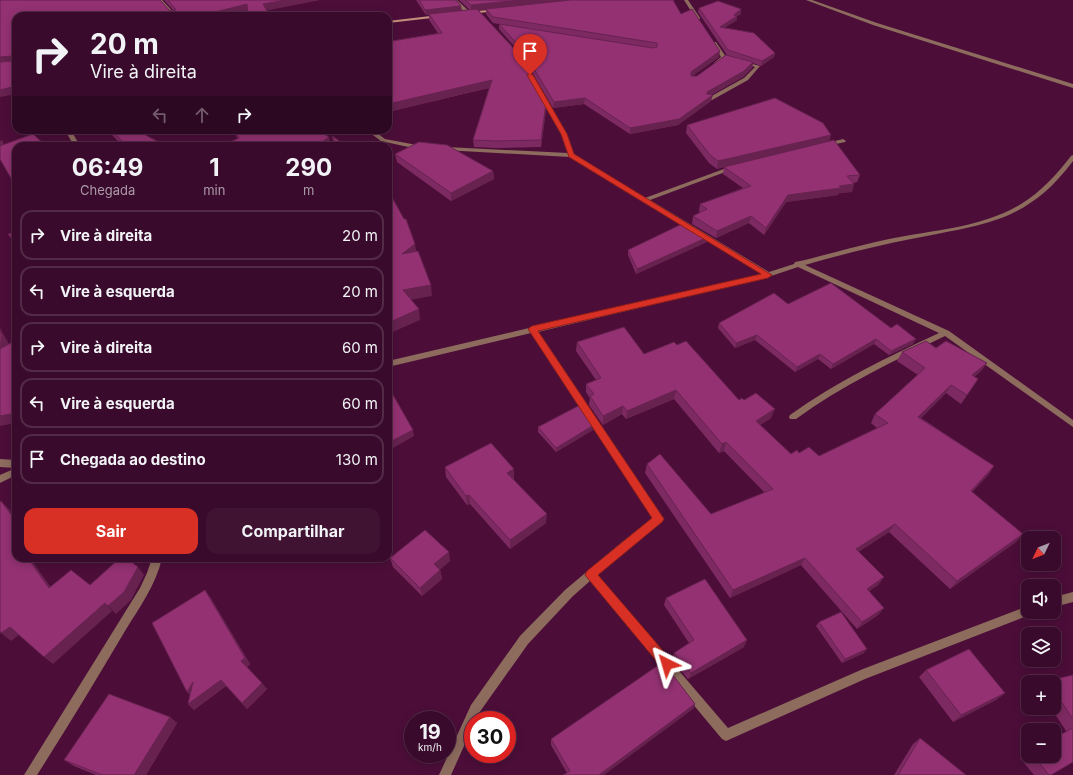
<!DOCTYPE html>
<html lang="pt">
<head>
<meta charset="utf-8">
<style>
	body { margin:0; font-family:Inter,sans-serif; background:#401333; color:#f1f3f6; height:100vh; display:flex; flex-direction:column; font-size:15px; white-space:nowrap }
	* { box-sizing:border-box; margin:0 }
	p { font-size:13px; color:#ab9aa9 }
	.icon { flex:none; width:22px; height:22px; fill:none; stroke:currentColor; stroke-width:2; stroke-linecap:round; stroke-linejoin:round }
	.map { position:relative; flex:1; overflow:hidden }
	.details { position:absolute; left:12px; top:142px; width:380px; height:420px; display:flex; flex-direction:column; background:#390a2b; border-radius:12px; box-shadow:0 2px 10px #0003,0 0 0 1px #532b47 }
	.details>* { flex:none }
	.top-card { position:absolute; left:12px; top:12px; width:380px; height:122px; border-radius:12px; box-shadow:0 2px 10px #0003,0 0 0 1px #532b47; background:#390a2b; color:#f1f3f6; overflow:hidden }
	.needle { width:26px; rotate:227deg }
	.tools { position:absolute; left:1021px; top:531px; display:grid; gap:8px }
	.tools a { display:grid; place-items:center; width:40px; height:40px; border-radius:8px; background:#390a2b; box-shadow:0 2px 10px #0003,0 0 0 1px #532b47; font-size:20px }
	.speed { position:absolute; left:404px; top:711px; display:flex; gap:8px; font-size:20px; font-weight:700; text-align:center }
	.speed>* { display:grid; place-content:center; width:52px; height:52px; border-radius:50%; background:#390a2b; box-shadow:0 2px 10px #0003,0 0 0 1px #532b47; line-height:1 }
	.speed small { font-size:10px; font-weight:400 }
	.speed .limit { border:6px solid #d22; background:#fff; color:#111 }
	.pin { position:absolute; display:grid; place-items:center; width:34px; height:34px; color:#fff; margin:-41px -17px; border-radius:50% 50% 50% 0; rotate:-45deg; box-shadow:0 0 4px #0007 }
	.pin .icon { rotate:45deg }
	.me { position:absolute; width:44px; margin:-22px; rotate:320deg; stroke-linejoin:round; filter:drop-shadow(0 0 3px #0008) }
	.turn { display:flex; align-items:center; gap:14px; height:84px; padding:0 12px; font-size:18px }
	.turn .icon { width:52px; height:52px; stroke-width:2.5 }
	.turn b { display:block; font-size:28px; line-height:34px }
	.lanes { display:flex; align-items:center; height:38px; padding:0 12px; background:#0003; justify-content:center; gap:20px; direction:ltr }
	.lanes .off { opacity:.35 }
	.eta { display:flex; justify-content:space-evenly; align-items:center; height:68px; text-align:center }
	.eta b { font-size:24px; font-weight:700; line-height:28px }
	.button { display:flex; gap:8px; margin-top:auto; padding:8px 12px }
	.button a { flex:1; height:46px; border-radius:12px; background:#d93025; color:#fff; font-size:16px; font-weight:700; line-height:46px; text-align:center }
	.button a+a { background:#401333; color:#f1f3f6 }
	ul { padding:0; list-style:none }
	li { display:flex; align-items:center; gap:12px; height:50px; margin:0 8px 6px; padding:0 4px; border:2px solid #532b47; border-radius:12px }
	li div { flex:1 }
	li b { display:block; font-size:15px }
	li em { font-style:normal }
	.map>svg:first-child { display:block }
</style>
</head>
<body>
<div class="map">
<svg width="1073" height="775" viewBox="0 0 1073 775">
	<rect width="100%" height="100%" fill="#4c0e39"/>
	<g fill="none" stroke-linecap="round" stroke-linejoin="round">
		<path fill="#8d6c5e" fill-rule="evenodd" d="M158,0H162L177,16H173Z
			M453,0H457L470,12V14H466Z
			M684,0H688L700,18V19H696Z
			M806,0H812L877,23L1073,84V88L873,25Z
			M479,11L521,56L567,134L574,154L645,198L732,166H736V168L650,200L769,272L794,264L795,262C808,260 822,255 836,252C853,247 871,243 889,239C933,230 982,228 1021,204C1041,192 1057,174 1071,156L1073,155V161C1026,224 982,224 911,239C875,246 840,255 805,265L949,331L1073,420V427L945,336C894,361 842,385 796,419H790L789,417L790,415C837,381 888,357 939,333L798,267L768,277L538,332L664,519L662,522L628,548L597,575L728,728L863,669L1028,606V612H1033L1032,614L865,679L726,741L722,739L590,581L573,596L528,644L479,713L476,720H473V726L451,775H439L471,705L520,636L565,590L622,542L653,518L531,333L388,367V361L529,328L532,326L534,327L762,274L570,157L444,150L443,149L446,147L568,153L561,134L517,57L477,13V12Z
			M714,42H716L726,57L716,64L714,63L721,57L712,43Z
			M742,61L760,66L748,80L712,100H708V98L744,78L755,67L742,63Z
			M65,130H71L80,146H74Z
			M366,130H373L385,139L422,146L425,148L422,150L381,141Z
			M843,139L846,141L845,142L827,146L824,144Z
			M0,459L16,460V475L0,483V475L16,468L0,467Z
			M152,558H162C156,585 139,608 125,631C96,680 67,728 37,775H24L140,588L147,573Z
			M1073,592V602L1054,607V597Z"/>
		<path fill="#c48f7a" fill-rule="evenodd" d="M497,9L499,10V11L468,14L466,13L468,12Z
			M439,15L441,16V17L388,23V21Z"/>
	</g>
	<path fill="#7e2a62" d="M164,0H319L267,10L16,16L173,10Z
		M416,0H456L462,10H470L459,0H673L681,14L719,57L692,76H697L727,55L698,12L699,8L741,9V14L737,16V20L724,28L775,53L774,57L761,66L753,63L752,68L743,77L711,95V101L678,125L630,134L584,104L553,108L522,55L499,29V24L493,23L486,14V9L478,10L546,103V110L541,147L496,148L474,147L473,140L489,88L388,112V36L392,41L438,33L429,20V15H426Z
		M687,125L829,141L860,175L857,182L853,183L852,192L839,193L838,195L786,202L764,235L749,223L716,238L692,224L693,216L700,213L699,211L700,204L743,188L723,174L724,167L717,169L709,163L686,133Z
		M107,130H136L166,146H123Z
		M233,130H319L329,137L330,144L238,139Z
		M332,136L347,146H334Z
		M395,154L493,171L494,179L451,201L397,162Z
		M708,237L707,242L636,274L628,255V250Z
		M788,304L891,328L913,344L889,355L874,344L831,369L818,359L795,372L755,340L735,348L718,328L719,323Z
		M577,342L644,354L739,400H744L771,418L760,425L791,454L799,453L819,456L877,428L871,423L875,414L918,375L897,361L902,352L936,348L987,363L981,371L974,377L978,379L961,404L946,393L921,418L994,466L988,475L972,492L1023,534L1016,542L950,589L889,532L858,552L884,577L878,585L869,591L884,608L878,615L857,629L801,565L730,598L645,473L647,464L711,514L765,493L724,451L719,453L674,399L626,419L622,414L603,425L589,405L590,398L586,392V384L596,380L576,351Z
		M594,425L593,430L556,452L538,432V427Z
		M445,467L514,479H513L546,523L510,549L470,504L467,505L446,477Z
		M390,558L450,561L440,569L442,579L422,596L393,567Z
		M210,597L250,664L247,667L267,689L247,709L226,686L194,710L188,704Z
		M666,598L744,647L688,679L672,660L674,653L689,643L664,605Z
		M819,622L864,653L842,663L816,626Z
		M926,670L1005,693L996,700L953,722L919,677Z
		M1073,675V762L1051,775H1034L1020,758L1028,753V756H1054L1066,731L1051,708H1054V682H1046L1047,681Z
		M695,704L693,709L567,773L551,745V739Z
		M170,717L177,723L146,775H96L74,766L64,760Z
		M920,738L966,775H894L913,744Z"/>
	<path fill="#672250" d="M286,0H319L265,11L263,4Z
		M521,0H573L471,11V5Z
		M247,4L249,10L227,16H199Z
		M461,6L462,12L429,14V15H426L425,10Z
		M741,9V14L737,16V20L719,31L720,27Z
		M720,51L719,57L690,78L691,72Z
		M775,53L774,57L761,66L762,61Z
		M13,56L16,61L0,64V57Z
		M753,62L752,68L743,77L706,98L707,92Z
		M492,80V87L388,112V104Z
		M16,86V94L0,97V90Z
		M713,95L711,101L678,125L630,134V128Z
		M585,98L584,104L553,108L554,102Z
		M546,103V110L541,147V140Z
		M831,135L829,142L724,167L717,169L718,161Z
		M329,137L330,144L328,146H316Z
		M2,140L6,148L0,150V141Z
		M493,171L494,179L451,201V193Z
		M854,184L852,192L839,193L838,195L786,202L764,235L766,228L788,195Z
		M751,216L749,223L716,238L717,231Z
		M708,237L707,242L636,274L637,269Z
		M415,244L417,255L402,254Z
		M431,285L432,296L404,301L403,290Z
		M419,309L420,320L388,334V323Z
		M0,328L9,344L7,358L0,349Z
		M757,335L755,340L735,348L736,343Z
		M876,339L874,344L831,369L833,364Z
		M916,339L913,344L889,355L891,351Z
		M820,354L818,359L795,372L797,367Z
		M987,363L981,371L966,384L972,375Z
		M951,385L946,393L913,426L918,417Z
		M676,390L674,399L626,419L627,411Z
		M623,406L622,414L603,425V416Z
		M775,409L771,418L753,429L756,421Z
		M16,413V423L0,426V416Z
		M594,425L593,430L556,452V448Z
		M413,430L414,436L388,451V443Z
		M726,442L724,451L719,453L722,444Z
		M994,466L988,475L964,499L971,491Z
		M514,469V479L508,482L507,473Z
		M469,495L470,504L467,505L466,496Z
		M1,501L10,510L16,518V521Z
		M547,514L546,523L510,549V540Z
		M895,524L889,532L851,557L856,549Z
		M1023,534L1016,542L950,589L957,581Z
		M449,552L450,561L436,573L434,564Z
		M28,558H30L57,596L49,588Z
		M805,558L801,565L730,598L733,590Z
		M138,567L144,575L131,600L116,614L108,606Z
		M440,570L442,579L422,596L420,588Z
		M884,577L878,585L861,596L867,589Z
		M205,590L210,597L250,664L246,667L241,661Z
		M105,603L112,611L53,664L44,657Z
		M884,608L878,615L857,629L862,622Z
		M10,627L20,634L11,641L1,633Z
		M747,640L744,647L688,679L691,673Z
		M867,649L864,653L842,663L845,659Z
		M221,680L226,686L194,710L188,704Z
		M193,682V698L187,692Z
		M262,683L267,689L247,709L242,703Z
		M1005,693L996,700L953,722L961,715Z
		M695,704L693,709L604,775H599Z
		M170,717L177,723L146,775H134Z"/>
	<path fill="#933172" stroke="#672250" d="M0,0H160L170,11L176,10L168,0H286L263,4L270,16H248L247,4L199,16H16V86L0,90V62L13,61V56L0,57Z
		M419,0H456L461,6L425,10Z
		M465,0H521L471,5Z
		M571,0H673L681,14L692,9L720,51L691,72V76H697L726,55L753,62L744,71L707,92V94L713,95L679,119L630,128L585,98L554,102L522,49L499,24L653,48L657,47V43L493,17L486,9Z
		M718,1L741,9L734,15L737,16L720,27L754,33L775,53L762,61L728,50L699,8Z
		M477,9L516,51L546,103L541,140L495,141L473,140L492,80L388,104V36L392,41L442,33L429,14Z
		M775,98L823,123L831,135L718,161L710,155L687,125Z
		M111,130H136L166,146H127Z
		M235,130H318L329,137L316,146H221L239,138Z
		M33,134L46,146H16V187L0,159V146Z
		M332,136L347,146H337Z
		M834,140L860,175L847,176L854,184L839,186L841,188L788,195L766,228L751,216L717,231L693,216L707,209L700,204L751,186L724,167Z
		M419,142L447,145L493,171L451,193L395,154Z
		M388,190L404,219H406L415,244L402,254L418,251L431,285L403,290L419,309L388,323Z
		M684,223L708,237L637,269L628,250Z
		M16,233V244L8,234Z
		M831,283L891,328L897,324L916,339L891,351L876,339L833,364L820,354L797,367L757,335L736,343L719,323L774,293L788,304Z
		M624,327L644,354L674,342L677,345L686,341L739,400L742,398L744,400L756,393L775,409L756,421L791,454L797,450L799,453L809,447L819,456L888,423L875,414L925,368L902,352L926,341L936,348L946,341L987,363L972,375L978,379L967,395L951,385L918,417L994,466L971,491L1023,534L957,581L895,524L856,549L884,577L867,589L884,608L862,622L805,558L733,590L647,464L660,454L711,514L773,489L726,442L722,444L676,390L627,411L623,406L603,416L590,396L594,394L586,384L601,378L577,342Z
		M0,331L2,335L0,349Z
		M16,340V413L0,416V349Z
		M388,386L413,430L388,443Z
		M580,405L594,425L556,448L538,427Z
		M491,443L514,469L507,473L547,514L510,540L469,495L466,496L445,467Z
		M1,501L16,521V558H28L49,588L71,570L90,585L120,558H126L138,567L124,592L108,606L105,603L44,657L10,627L1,633L0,631V502Z
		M425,530L449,552L434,564L440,570L420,588L390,558Z
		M705,579L747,640L691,673L674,653L694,640L666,598Z
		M205,590L245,658L241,661L262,683L242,703L221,680L188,704L193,682L187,692L152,623Z
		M841,612L867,649L845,659L819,622Z
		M969,649L1005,693L961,715L926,670Z
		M663,662L695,704L599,775H563L570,771L551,739Z
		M1073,675V719L1054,691V682H1048L1047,681Z
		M109,694L170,717L134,775H102L64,760Z
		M1073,728V762L1051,775H1049L1034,756H1054V738Z
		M920,738L966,775H898Z"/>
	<path fill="#d93025" stroke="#8d1f18" d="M530,73L533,75L567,134L574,154L772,275L768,278L538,331L664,519L662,522L598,575L671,660L673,664L671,669L667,670L663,669L585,575L587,571L652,518L528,329L532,326L761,274L569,157L561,134L527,75Z"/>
</svg>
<div class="tools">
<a><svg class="needle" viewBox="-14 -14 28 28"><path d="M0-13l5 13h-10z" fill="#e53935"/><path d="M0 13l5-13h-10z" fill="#ab9aa9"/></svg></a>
<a><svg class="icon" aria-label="sound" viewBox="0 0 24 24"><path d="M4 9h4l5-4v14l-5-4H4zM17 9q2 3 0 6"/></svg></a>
<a><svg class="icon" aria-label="layers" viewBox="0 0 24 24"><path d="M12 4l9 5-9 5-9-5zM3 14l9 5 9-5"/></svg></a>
<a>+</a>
<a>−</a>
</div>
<div class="speed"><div>19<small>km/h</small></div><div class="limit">30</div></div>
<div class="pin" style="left:530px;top:75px;background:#d93025"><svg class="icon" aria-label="arrive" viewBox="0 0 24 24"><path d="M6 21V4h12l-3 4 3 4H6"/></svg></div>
<svg class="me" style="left:667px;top:664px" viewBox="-20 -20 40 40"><path d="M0-17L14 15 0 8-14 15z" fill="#d93025" stroke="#fff" stroke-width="4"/></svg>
<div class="top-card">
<div class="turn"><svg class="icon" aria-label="right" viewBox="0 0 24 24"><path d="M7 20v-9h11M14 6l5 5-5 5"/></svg><div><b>20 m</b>Vire à direita</div></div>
<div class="lanes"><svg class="icon off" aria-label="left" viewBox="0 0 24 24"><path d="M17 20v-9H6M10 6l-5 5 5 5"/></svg><svg class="icon off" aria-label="ahead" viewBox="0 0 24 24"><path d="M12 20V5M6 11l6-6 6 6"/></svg><svg class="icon" aria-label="right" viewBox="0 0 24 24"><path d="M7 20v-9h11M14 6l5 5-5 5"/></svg></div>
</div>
<section class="details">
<div class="eta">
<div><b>06:49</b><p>Chegada</p></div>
<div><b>1</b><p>min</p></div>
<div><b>290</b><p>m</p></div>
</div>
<ul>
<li><svg class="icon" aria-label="right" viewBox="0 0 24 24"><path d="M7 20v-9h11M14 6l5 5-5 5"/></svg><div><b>Vire à direita</b></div><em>20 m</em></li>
<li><svg class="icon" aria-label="left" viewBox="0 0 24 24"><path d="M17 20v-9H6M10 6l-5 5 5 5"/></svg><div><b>Vire à esquerda</b></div><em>20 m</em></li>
<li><svg class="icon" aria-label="right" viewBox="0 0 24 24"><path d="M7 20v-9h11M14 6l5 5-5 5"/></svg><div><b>Vire à direita</b></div><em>60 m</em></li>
<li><svg class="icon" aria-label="left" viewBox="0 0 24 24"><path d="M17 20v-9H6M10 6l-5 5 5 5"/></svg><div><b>Vire à esquerda</b></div><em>60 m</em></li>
<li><svg class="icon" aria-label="arrive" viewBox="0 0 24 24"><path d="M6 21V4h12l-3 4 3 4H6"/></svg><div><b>Chegada ao destino</b></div><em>130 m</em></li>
</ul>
<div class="button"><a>Sair</a><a>Compartilhar</a></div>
</section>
</div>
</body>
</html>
